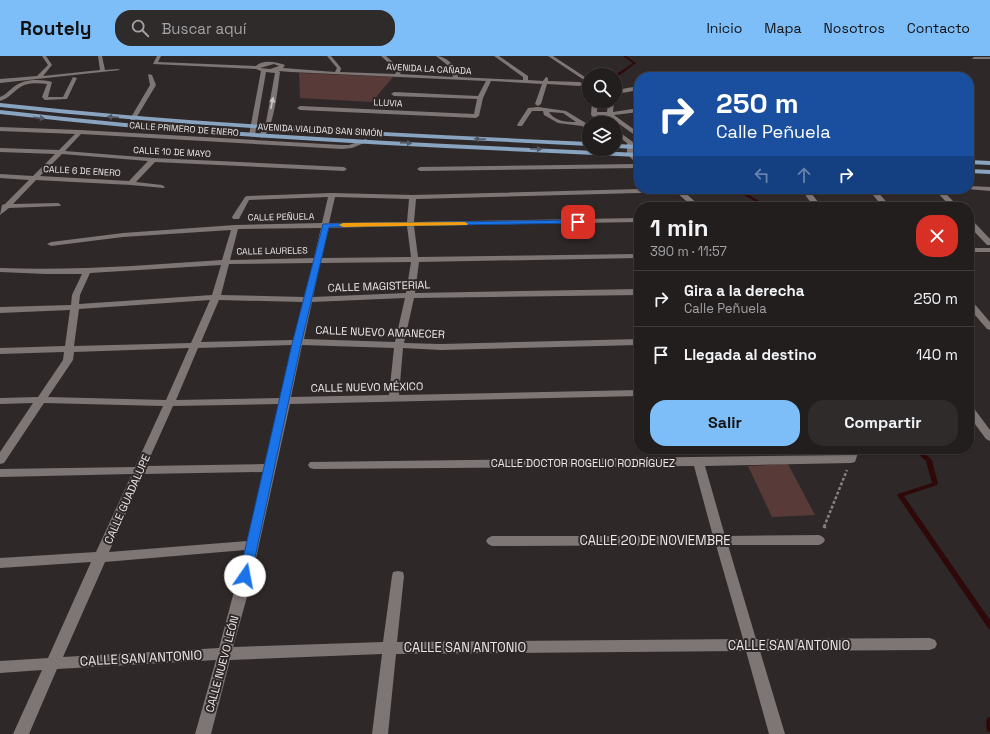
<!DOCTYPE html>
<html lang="es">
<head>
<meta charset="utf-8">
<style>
	body { margin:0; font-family:"Space Grotesk",sans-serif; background:#2f2b2b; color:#f1f3f6; height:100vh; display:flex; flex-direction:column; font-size:15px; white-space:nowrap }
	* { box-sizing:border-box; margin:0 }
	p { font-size:13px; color:#a3a2a4 }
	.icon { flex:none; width:22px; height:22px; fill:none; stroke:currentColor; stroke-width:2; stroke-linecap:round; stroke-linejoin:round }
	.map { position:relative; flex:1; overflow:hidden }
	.sheet { position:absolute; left:634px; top:146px; width:340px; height:252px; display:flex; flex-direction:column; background:#231e1e; border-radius:16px; box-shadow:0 1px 3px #0004,0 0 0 1px #403c3c }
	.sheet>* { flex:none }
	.guide { position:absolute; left:634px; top:16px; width:340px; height:122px; border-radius:16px; box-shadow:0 1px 3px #0004,0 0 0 1px #403c3c; background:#1a4fa0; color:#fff; overflow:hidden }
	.controls { position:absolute; left:582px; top:12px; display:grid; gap:8px }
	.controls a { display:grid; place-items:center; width:40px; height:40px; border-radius:50%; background:#231e1e; box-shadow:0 1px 3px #0004,0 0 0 1px #403c3c; font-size:20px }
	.pin { position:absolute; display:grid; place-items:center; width:34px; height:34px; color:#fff; margin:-17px; border-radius:8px; box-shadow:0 2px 6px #0006 }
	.me { position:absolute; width:44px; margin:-22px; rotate:12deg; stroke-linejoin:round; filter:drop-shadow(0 0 3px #0008) }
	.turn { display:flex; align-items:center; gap:14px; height:84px; padding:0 16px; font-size:18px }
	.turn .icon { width:52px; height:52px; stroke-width:2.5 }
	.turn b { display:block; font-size:28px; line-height:34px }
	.lanes { display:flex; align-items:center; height:38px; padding:0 16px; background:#0003; justify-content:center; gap:20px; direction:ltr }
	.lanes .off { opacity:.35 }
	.round { display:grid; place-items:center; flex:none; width:42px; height:42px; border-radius:16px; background:#2f2b2b }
	.summary { display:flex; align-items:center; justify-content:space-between; height:68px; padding:0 16px }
	h1 { font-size:24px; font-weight:700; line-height:30px }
	.cta { display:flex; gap:8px; margin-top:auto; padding:8px 16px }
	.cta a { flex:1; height:46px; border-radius:16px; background:#7dbef9; color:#111; font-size:16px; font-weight:700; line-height:46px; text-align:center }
	.cta a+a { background:#2f2b2b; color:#f1f3f6 }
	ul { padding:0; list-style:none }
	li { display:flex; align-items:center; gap:12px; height:56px; padding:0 16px; border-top:1px solid #403c3c }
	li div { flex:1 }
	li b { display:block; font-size:15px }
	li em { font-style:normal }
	header { display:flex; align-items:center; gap:24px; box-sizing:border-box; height:56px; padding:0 20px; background:#7dbef9; color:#111 }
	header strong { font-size:19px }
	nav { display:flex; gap:22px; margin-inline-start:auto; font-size:14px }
	.search { width:280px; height:36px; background:#2f2b2b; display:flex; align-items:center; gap:10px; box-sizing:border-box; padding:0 14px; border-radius:16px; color:#a3a2a4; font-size:15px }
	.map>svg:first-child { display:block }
</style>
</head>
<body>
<header>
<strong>Routely</strong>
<div class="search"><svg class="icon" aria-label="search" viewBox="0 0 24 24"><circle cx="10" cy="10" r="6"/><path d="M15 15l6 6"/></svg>Buscar aquí</div>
<nav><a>Inicio</a><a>Mapa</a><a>Nosotros</a><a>Contacto</a></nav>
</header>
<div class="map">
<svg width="990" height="678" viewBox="0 0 990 678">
	<rect width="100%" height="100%" fill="#2f2828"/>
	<path fill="#583a38" d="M299,17L393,21L372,46L300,42Z
		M788,408L815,459L772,461L748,410Z"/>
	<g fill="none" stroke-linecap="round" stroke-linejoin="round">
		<path fill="#2f0809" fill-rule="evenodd" d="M623,0H626L636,7L617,21H615V19L633,7Z
			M734,133H738L770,151H765Z
			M913,393H919L932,404L938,428L937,429L904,440L990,564V573L988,572L897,439L898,438L932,427L926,405Z
			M990,661V676L987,675C986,671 986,666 987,662Z"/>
		<path stroke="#878181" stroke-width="2.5" stroke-dasharray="3 2" stroke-linecap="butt" d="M824,471L847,414"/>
		<path stroke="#878181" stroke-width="3.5" stroke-dasharray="4 2.5" stroke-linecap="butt" d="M824,472L825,470"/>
		<path fill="#7e7675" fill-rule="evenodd" d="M42,0H46L52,9L43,20L100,14L98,0H102L105,14L118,13L120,14L0,27V23L37,20L48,9Z
			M157,0H161L158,6L256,10C263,3 276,6 285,9L283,12L335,16L337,12L327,0H331L341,12L340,16L395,18L397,15L381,0H386L402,14L400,18L453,21L451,12L436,0C446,0 457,10 458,21L523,24V21L494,0H499L528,20V24L543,25L546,21L548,22V25L580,26L583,28L580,30L547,28L541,48L538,50L535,48L542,28L491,25L483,42L479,60L476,62L300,54L297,52L300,50L474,58L477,43L394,40L391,38L394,36L478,40L486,25L291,16L279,15L280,16C278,30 274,75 262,82L259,80L266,66L275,17L266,16L255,79L252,81L249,79L261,15L256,13L153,8ZM274,8L279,10L270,13L260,12Z
			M548,0H553L588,23L584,24Z
			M974,1H990V3H972Z
			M148,18L152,19L156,29L135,64H131L130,63L150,29Z
			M73,21L77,22L67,43L45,44L42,41L47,28C38,27 27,26 19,32C12,37 9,42 0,45V41C6,39 9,34 15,30C25,23 40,23 52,26L48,41H63Z
			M639,30V34L622,37L615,35V31L622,33Z
			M592,45H598L597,56H607L608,45H614L613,56L639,52V56L614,59L639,77V82L608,60L597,59L606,67H600L591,59Z
			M538,51L566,55L589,69V74L582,70L558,67L544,59L543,55H532L522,70H518L517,69L528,52ZM549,56L563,57L576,66C566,66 554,65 549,56Z
			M0,71L80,74L342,89H349L366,83L369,85L352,92L342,93L81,78L65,95L153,102L344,111L347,113L344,115L155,106L136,126L162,129L165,131L164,132L131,129L36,124L13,148L58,147L61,149L60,150L9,152L0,159L2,149L5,148L29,124L0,122V118L33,120L55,98L0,96V92L59,94L75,78L0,75ZM62,98L148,105L129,125L40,120Z
			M615,73L633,86V98L639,103V112L420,115L417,113L420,111L637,108L627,98V87L615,78Z
			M969,130L990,131V135L967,133H969Z
			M639,133H681L701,151H693L676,136L416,143L414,166L639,162V166L414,170L418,201L639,198V202L419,206L415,237L639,233V239L414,242L404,287L441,288L639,283V289L441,294L403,292L399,339L639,334V340L290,348L249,534L233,591L383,586L392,520L393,516L398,515L403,516L404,520L397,586L743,583L716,489L492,490L488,488L486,485L488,482L492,480H713L694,410L314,413L310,412L308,409L310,406L847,399L848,397L846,393H856L858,397L855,406L851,407L705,410L725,480L819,479L823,481L825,484L823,487L819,489H728L756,583L930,582L935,584L937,588L935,592L930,594L760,595L785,678H769L746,595L396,598L388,678H372L382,598L230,604L211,678H195L216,604L57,613L29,678H13L42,614L0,617V605L48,602L91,506L0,512V502L96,496L132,418L0,421V413L135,411L163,350L44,347L4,407L0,408V396L33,347L0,348V342L38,341L63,304L64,296L0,298V292L65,290L70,254L0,257V251L71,249L72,239L82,218H46L0,216V212C74,215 148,209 222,204L231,174L123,181L51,190L47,188L51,186L123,177L235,169L322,167L328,141L249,144L239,163H233L232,161L245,141L247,140L332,137L413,139ZM335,141L409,143L407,166L329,167ZM407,170L411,201L322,202L328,172ZM321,172L314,202L230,204L238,173ZM411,206L406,237L313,241L320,207ZM313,207L304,241L221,239L229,208ZM221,209L212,239L79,248L80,239L90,217ZM405,242L395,286L304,283L312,246ZM210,244L191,287L74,290L79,253ZM219,244L303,246L294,284L201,286ZM293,289L281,342L176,344L198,292ZM302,289L394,292L389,339L291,341ZM189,292L166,344L48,341L73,304L74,296ZM279,348L265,408L146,410L173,350ZM263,416L247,485L109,496L143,418ZM245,494L219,592L63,601L105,506Z
			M801,133H808L822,151H814Z
			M868,133H875L891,151H883Z
			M934,133H941L959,151H951Z
			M969,164H972L990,183V189H987L969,170Z
			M969,192H990V196H969Z
			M969,244L972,245L990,266V274L987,273L969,252Z
			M969,350L973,351L990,374V385L986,383L969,360Z"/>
		<path fill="#88a4c1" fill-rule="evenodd" d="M0,47C196,68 392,77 589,86V90C392,80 196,72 0,51Z
			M0,54C212,79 426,87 639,97V101C426,91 212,83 0,58Z
			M615,88L639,89V93L615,92Z
			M969,104L990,105V109L969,108Z
			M969,113L990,114V118L969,117Z"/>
	</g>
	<defs><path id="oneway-solid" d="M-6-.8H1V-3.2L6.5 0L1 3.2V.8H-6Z"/></defs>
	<use fill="#cbc5c5" href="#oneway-solid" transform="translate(272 47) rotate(-79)"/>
	<g fill="#535a65">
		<use href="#oneway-solid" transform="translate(113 61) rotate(-175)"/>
		<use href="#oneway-solid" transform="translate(39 62) rotate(7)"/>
		<use href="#oneway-solid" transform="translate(480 83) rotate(-177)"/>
		<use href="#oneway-solid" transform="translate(406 87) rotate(3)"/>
		<use href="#oneway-solid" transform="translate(536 93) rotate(3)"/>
	</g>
	<path fill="#1a73e8" stroke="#114b97" d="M578,164H580V167L329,171L301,288L251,520L249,523L245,524L241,523L239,520L292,288L323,168Z"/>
	<path fill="#f59e0b" d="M465,166L468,168L467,169L343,171L339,169L343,167Z"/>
	<g text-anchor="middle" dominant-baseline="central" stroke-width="4" stroke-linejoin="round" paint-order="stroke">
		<g font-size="9" fill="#ece7e7" stroke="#2f2828">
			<text transform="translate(429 13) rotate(3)">AVENIDA LA CAÑADA</text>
			<text transform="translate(388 47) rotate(3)">LLUVIA</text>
			<text transform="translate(184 73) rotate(4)">CALLE PRIMERO DE ENERO</text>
			<text transform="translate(320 74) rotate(3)">AVENIDA VIALIDAD SAN SIMÓN</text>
			<text transform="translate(172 96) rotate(3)">CALLE 10 DE MAYO</text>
			<text transform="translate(82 115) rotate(3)">CALLE 6 DE ENERO</text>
			<text transform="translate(281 161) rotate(-1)">CALLE PEÑUELA</text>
			<text transform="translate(272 195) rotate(-1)">CALLE LAURELES</text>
		</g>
		<g font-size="11" fill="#ece7e7" stroke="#2f2828">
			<text transform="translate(379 230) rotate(-2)">CALLE MAGISTERIAL</text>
			<text transform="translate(380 276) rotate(2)">CALLE NUEVO AMANECER</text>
			<text transform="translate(367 331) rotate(-1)">CALLE NUEVO MÉXICO</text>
			<text x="583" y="407">CALLE DOCTOR ROGELIO RODRÍGUEZ</text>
			<text transform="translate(127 443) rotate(-66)">CALLE GUADALUPE</text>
			<text transform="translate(222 608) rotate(-75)">CALLE NUEVO LEÓN</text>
		</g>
		<g font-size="13" fill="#ece7e7" stroke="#2f2828">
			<text x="655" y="484">CALLE 20 DE NOVIEMBRE</text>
			<text x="789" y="589">CALLE SAN ANTONIO</text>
			<text x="465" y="591">CALLE SAN ANTONIO</text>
			<text transform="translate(141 602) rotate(-3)">CALLE SAN ANTONIO</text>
		</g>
	</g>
</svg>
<div class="controls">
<a><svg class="icon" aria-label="search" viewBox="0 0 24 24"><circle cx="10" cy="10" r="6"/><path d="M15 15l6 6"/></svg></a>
<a><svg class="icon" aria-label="layers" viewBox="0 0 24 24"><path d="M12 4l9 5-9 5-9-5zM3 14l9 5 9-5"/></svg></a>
</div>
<div class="pin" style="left:578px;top:166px;background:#d93025"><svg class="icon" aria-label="arrive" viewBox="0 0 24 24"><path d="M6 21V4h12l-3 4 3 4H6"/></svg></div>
<svg class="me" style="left:245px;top:520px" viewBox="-20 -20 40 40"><circle r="19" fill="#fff"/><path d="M0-13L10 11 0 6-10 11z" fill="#1a73e8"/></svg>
<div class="guide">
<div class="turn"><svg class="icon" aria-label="right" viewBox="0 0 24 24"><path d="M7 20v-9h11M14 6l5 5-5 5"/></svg><div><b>250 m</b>Calle Peñuela</div></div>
<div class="lanes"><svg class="icon off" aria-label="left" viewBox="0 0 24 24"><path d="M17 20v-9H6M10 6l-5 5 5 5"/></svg><svg class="icon off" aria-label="ahead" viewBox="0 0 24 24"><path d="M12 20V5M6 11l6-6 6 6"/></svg><svg class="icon" aria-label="right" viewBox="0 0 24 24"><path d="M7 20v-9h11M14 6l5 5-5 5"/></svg></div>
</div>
<section class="sheet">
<div class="summary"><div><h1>1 min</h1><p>390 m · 11:57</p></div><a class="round" style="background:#d93025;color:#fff"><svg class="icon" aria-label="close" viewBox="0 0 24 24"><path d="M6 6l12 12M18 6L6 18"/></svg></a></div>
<ul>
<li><svg class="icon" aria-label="right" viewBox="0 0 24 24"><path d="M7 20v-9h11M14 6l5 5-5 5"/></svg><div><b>Gira a la derecha</b><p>Calle Peñuela</p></div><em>250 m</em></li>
<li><svg class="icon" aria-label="arrive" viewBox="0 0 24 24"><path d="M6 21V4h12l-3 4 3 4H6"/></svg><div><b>Llegada al destino</b></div><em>140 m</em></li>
</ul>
<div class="cta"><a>Salir</a><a>Compartir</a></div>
</section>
</div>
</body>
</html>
